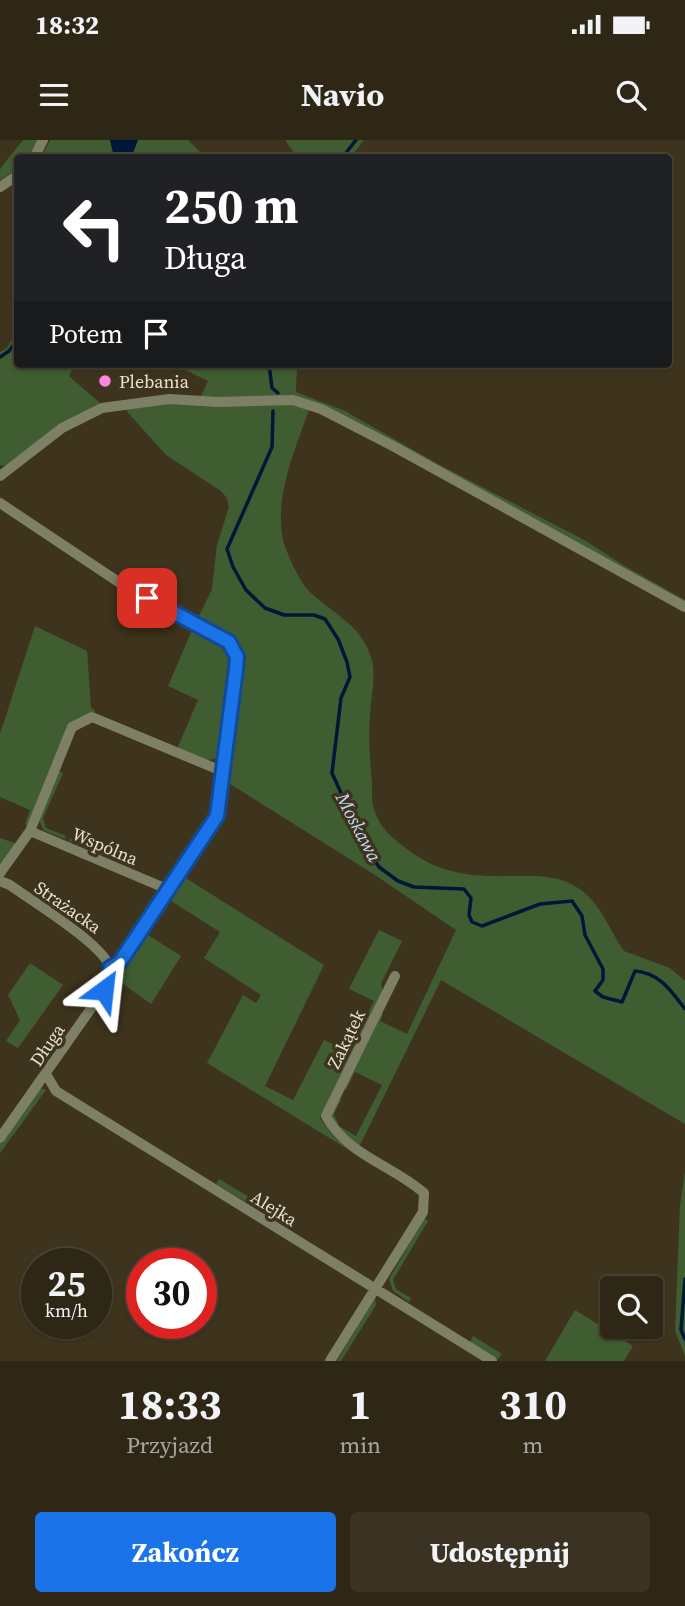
<!DOCTYPE html>
<html lang="pl">
<head>
<meta charset="utf-8">
<style>
	body { margin:0; font-family:"Source Serif 4",serif; background:#3a3323; color:#f1f3f6; height:100vh; display:flex; flex-direction:column; font-size:26px; white-space:nowrap }
	* { box-sizing:border-box; margin:0 }
	p { font-size:23px; color:#a7a5a1 }
	.icon { flex:none; width:38px; height:38px; fill:none; stroke:currentColor; stroke-width:2; stroke-linecap:round; stroke-linejoin:round }
	.map { position:relative; height:1221px; overflow:hidden }
	.sheet { display:flex; flex-direction:column; background:#2e2716; flex:1 }
	.sheet>* { flex:none }
	.guide { position:absolute; left:14px; top:14px; width:658px; height:214px; border-radius:7px; box-shadow:0 2px 5px #0004,0 0 0 2px #494435; background:#202124; color:#fff; overflow:hidden }
	.tools { position:absolute; left:600px; top:1136px; display:grid; gap:14px }
	.tools a { display:grid; place-items:center; width:63px; height:63px; border-radius:7px; background:#2e2716; box-shadow:0 2px 5px #0004,0 0 0 2px #494435; font-size:35px }
	.speed { position:absolute; left:21px; top:1108px; display:flex; gap:14px; font-size:35px; font-weight:700; text-align:center }
	.speed>* { display:grid; place-content:center; width:91px; height:91px; border-radius:50%; background:#2e2716; box-shadow:0 2px 5px #0004,0 0 0 2px #494435; line-height:1 }
	.speed small { font-size:18px; font-weight:400 }
	.speed .limit { border:10px solid #d22; background:#fff; color:#111 }
	.pin { position:absolute; display:grid; place-items:center; width:60px; height:60px; color:#fff; margin:-30px; border-radius:14px; box-shadow:0 4px 10px #0006 }
	.me { position:absolute; width:77px; margin:-38px; rotate:30deg; stroke-linejoin:round; filter:drop-shadow(0 0 5px #0008) }
	.turn { display:flex; align-items:center; gap:24px; height:147px; padding:0 35px; font-size:32px }
	.turn .icon { width:91px; height:91px; stroke-width:2.5 }
	.turn b { display:block; font-size:49px; line-height:60px }
	.then { display:flex; align-items:center; height:66px; padding:0 35px; background:#0003; gap:14px; font-size:26px }
	.eta { display:flex; justify-content:space-evenly; align-items:center; height:119px; text-align:center }
	.eta b { font-size:42px; font-weight:700; line-height:49px }
	.action { display:flex; gap:14px; margin-top:auto; padding:14px 35px }
	.action a { flex:1; height:80px; border-radius:7px; background:#1a73e8; color:#fff; font-size:28px; font-weight:700; line-height:80px; text-align:center }
	.action a+a { background:#3a3323; color:#f1f3f6 }
	.status { display:flex; justify-content:space-between; align-items:center; height:49px; padding:0 35px; background:#2e2716; direction:ltr }
	.status svg { height:19px; fill:currentColor }
	header { display:flex; justify-content:space-between; align-items:center; height:91px; padding:0 35px; background:#2e2716; font-size:32px; font-weight:700 }
	.map>svg:first-child { display:block }
</style>
</head>
<body>
<div class="status"><b>18:32</b><svg viewBox="0 0 49 12"><path d="M0 12V9h3v3zM5 12V6h3v6zM10 12V3h3v9zM15 12V0h3v12zM26 1h20v11H26zM47 4h2v5h-2z"/></svg></div>
<header><svg class="icon" aria-label="menu" viewBox="0 0 24 24"><path d="M4 6h16M4 12h16M4 18h16"/></svg>Navio<svg class="icon" aria-label="search" viewBox="0 0 24 24"><circle cx="10" cy="10" r="6"/><path d="M15 15l6 6"/></svg></header>
<div class="map">
<svg width="685" height="1221" viewBox="0 0 685 1221">
	<rect width="100%" height="100%" fill="#3e341d"/>
	<path fill="#405d31" d="M23,0H39L28,17L18,18L17,29L0,40V29Z
		M50,0H110L114,17L41,18Z
		M138,0H188L205,17L131,18Z
		M285,0H364L350,18L297,17Z
		M17,191L18,224H75L69,236L102,265C66,279 36,304 5,326L0,325V212L7,208Z
		M173,224H297L296,252L345,271L438,324L586,401L623,425L685,460V464L321,266L200,258L208,241Z
		M160,263H294L310,267C296,307 276,352 282,395C284,409 300,443 310,452C333,474 364,486 372,521C376,538 371,557 370,574C368,597 370,620 372,643C372,651 371,661 374,669C379,687 392,698 407,709C439,734 472,737 511,736C535,736 557,734 578,748C600,762 610,791 624,811L670,828L685,841V984L441,840L359,1007L337,990L331,974L339,959L341,960L334,974L339,986L356,996L382,945L355,932L346,950L344,948L381,874L383,875L380,881L407,894L456,790L372,733L227,642L242,514L233,500L196,482L212,449L217,405L229,367L227,358L221,351L166,315L123,267Z
		M35,486L87,511L91,568L95,570L94,573L70,583L29,686L25,684L30,670L0,657V594Z
		M193,488C212,496 229,503 232,525L222,614C209,627 192,615 177,609L198,560L168,546Z
		M58,631L63,633L43,678L46,688L66,696L65,699L43,690L39,679Z
		M0,698L17,704L0,725Z
		M70,698L132,724L131,728L69,701Z
		M184,737L324,825L265,946L293,960L324,900L349,911L353,904L356,906L320,978L333,996L349,1010L207,923L243,855L256,863L261,855L204,818L220,792L168,759Z
		M379,790L402,801L381,844L383,852L360,899L357,897L374,861L349,849Z
		M145,793L181,816L151,864L116,839Z
		M30,823L63,845L18,908L6,901L20,880L8,855Z
		M40,948L46,950L0,1013V1003Z
		M685,1031V1216L675,1191L680,1065Z
		M219,1039L249,1057L246,1062L216,1044Z
		M424,1078L428,1081L393,1140L396,1149L411,1158L409,1162L393,1151L389,1139Z
		M375,1157L376,1165L341,1221H337Z
		M575,1170L633,1206L624,1221H545Z
		M473,1196L502,1214L498,1219L470,1202Z"/>
	<path fill="#001837" d="M110,0H138L131,18L114,17Z"/>
	<g fill="none" stroke-linecap="round" stroke-linejoin="round">
		<path stroke="#001837" stroke-width="3.5" d="M342,18L356,0
			M0,217L9,211L18,199
			M269,224L272,248L278,253
			M273,271L272,307L227,409L233,427L246,450L265,468L284,475H314L325,479L338,499L347,522L350,537L341,558L332,633L365,706L379,727L398,741L414,747L464,749L471,758L469,775L472,782L482,786L540,764L572,761L582,776L585,795L603,829V840L595,851L603,857L622,862L635,831C660,833 671,851 685,869
			M685,1139L681,1190L685,1199"/>
		<path stroke="#7d8065" stroke-width="10" d="M34,18L43,0
			M0,47L18,35
			M0,336L62,288L102,268L169,259L218,262L293,260L321,269L391,305L685,467
			M0,363L120,443L195,485L221,496L229,501L237,517L224,632L217,676L120,822L110,828
			M30,691L167,749
			M0,733L30,691L72,587L92,577L224,632
			M0,741L10,745C30,760 108,807 110,829C111,837 107,843 104,850L0,998
			M46,934L56,951L492,1221
			M330,1221L423,1072L424,1053C392,1025 347,1015 326,976L395,836"/>
	</g>
	<g fill="none" stroke-linecap="round" stroke-linejoin="round">
		<defs>
			<path id="route" d="M104,850L109,839L110,828L120,822L217,676L236,529L237,517L229,502L147,458"/>
		</defs>
		<use href="#route" stroke="#114b97" stroke-width="18"/>
		<use href="#route" stroke="#1a73e8" stroke-width="12"/>
	</g>
	<circle fill="#ff85df" stroke="#3e341d" stroke-width="2.5" cx="105" cy="241" r="7"/>
	<g text-anchor="middle" dominant-baseline="central" stroke-width="7" stroke-linejoin="round" paint-order="stroke">
		<g font-size="18" fill="#e7e1d3" stroke="#3e341d" text-anchor="start">
			<text x="119" y="241">Plebania</text>
		</g>
		<g font-size="18" fill="#e7e1d3" stroke="#3e341d">
			<text transform="translate(105 706) rotate(23)">Wspólna</text>
			<text transform="translate(68 767) rotate(35)">Strażacka</text>
			<text transform="translate(346 899) rotate(-64)">Zakątek</text>
			<text transform="translate(47 905) rotate(-56)">Długa</text>
			<text transform="translate(274 1068) rotate(32)">Alejka</text>
		</g>
		<g font-size="19" font-style="italic" fill="#c5dcf9" stroke="#3e341d">
			<text transform="translate(359 687) rotate(62)">Moskawa</text>
		</g>
	</g>
</svg>
<div class="tools">
<a><svg class="icon" aria-label="search" viewBox="0 0 24 24"><circle cx="10" cy="10" r="6"/><path d="M15 15l6 6"/></svg></a>
</div>
<div class="speed"><div>25<small>km/h</small></div><div class="limit">30</div></div>
<div class="pin" style="left:147px;top:458px;background:#d93025"><svg class="icon" aria-label="arrive" viewBox="0 0 24 24"><path d="M6 21V4h12l-3 4 3 4H6"/></svg></div>
<svg class="me" style="left:104px;top:850px" viewBox="-20 -20 40 40"><path d="M0-17L14 15 0 8-14 15z" fill="#1a73e8" stroke="#fff" stroke-width="4"/></svg>
<div class="guide">
<div class="turn"><svg class="icon" aria-label="left" viewBox="0 0 24 24"><path d="M17 20v-9H6M10 6l-5 5 5 5"/></svg><div><b>250 m</b>Długa</div></div>
<div class="then">Potem<svg class="icon" aria-label="arrive" viewBox="0 0 24 24"><path d="M6 21V4h12l-3 4 3 4H6"/></svg></div>
</div>
</div>
<section class="sheet">
<div class="eta">
<div><b>18:33</b><p>Przyjazd</p></div>
<div><b>1</b><p>min</p></div>
<div><b>310</b><p>m</p></div>
</div>
<div class="action"><a>Zakończ</a><a>Udostępnij</a></div>
</section>
</body>
</html>
